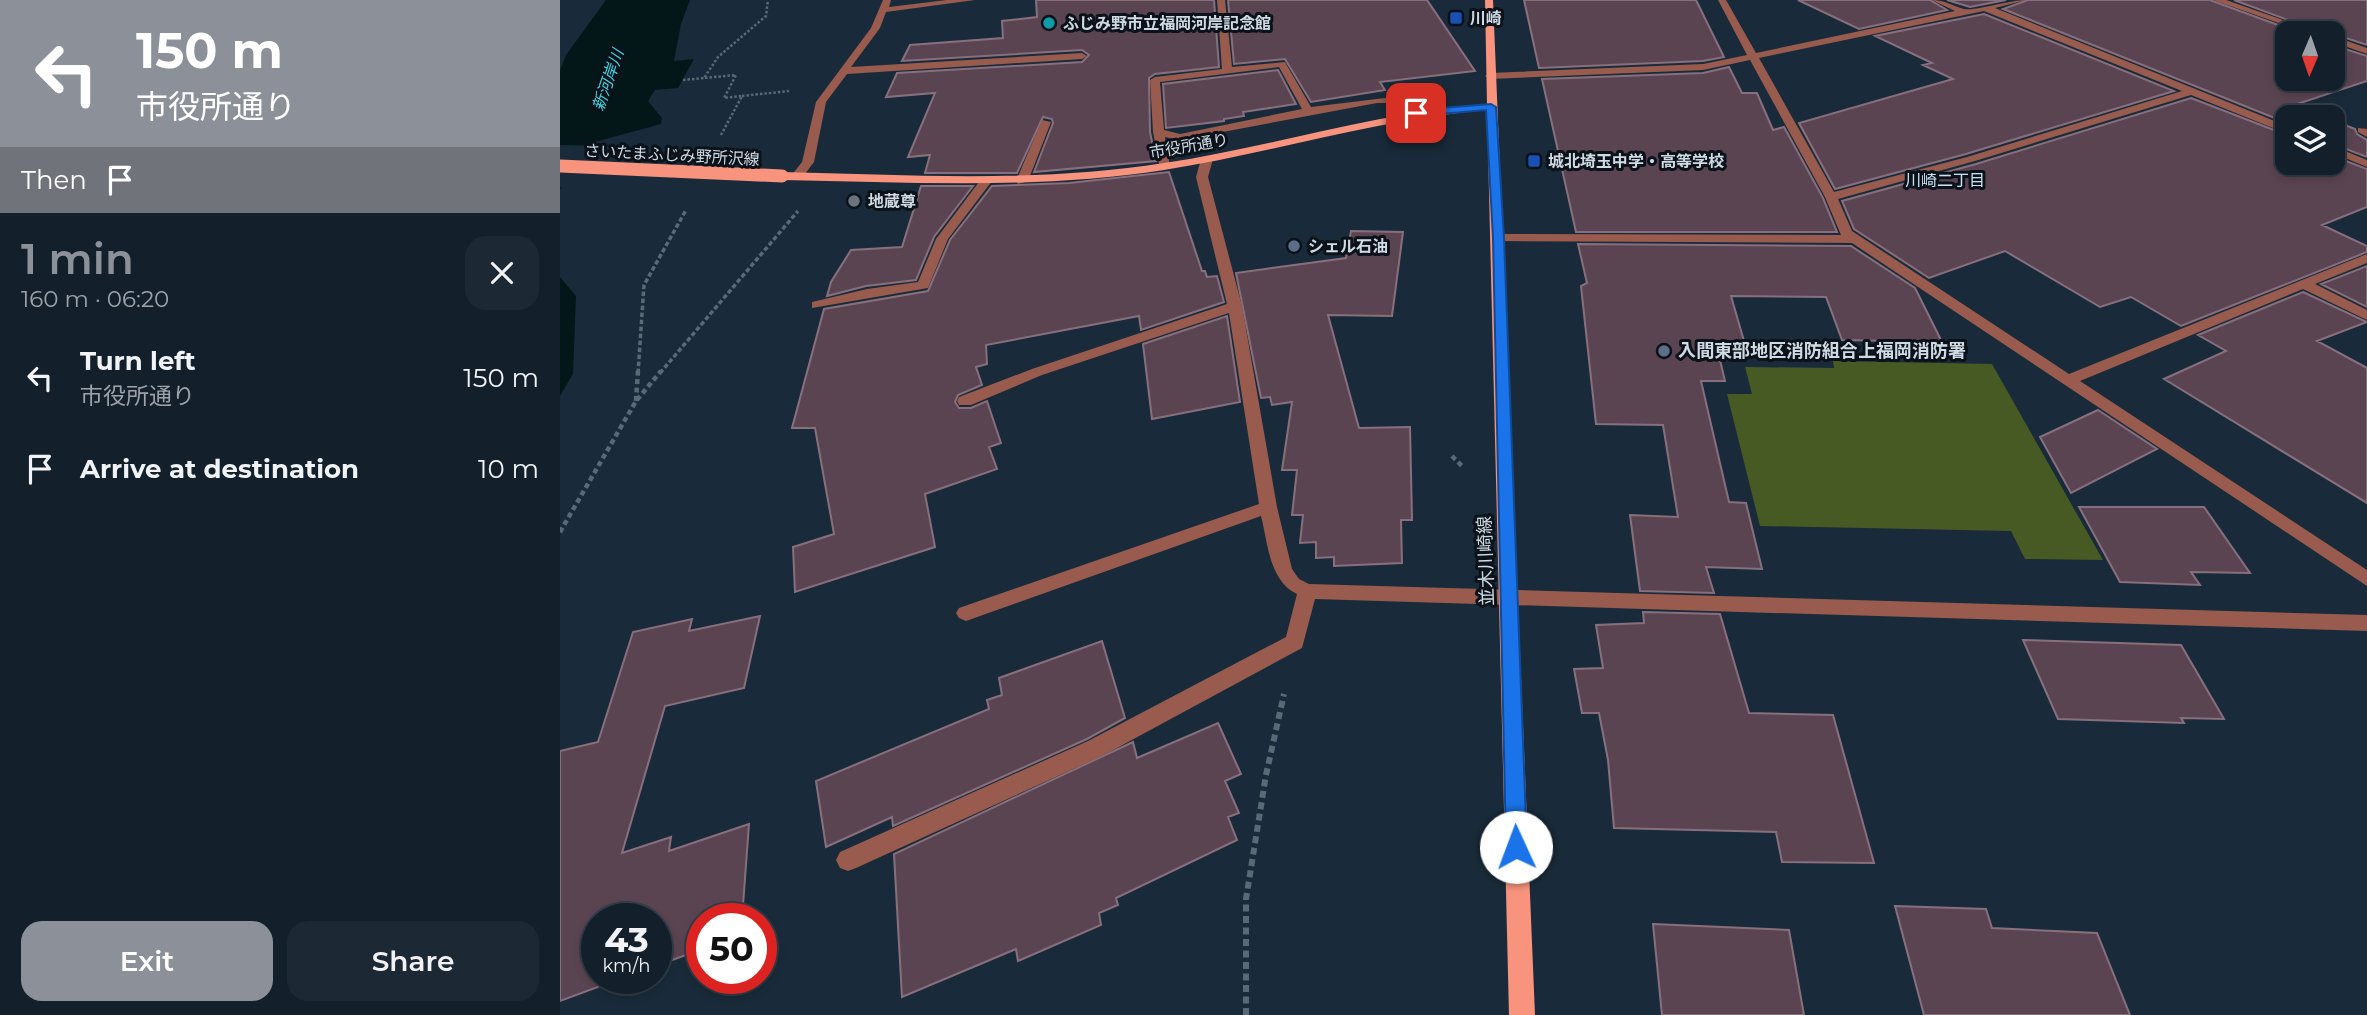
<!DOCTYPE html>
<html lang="en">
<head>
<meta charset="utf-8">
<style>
	body { margin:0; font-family:Montserrat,"Noto Sans JP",sans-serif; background:#1c2834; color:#f1f3f6; height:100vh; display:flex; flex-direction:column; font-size:26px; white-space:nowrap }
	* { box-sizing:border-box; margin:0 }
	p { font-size:23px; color:#9da3a9 }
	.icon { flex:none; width:38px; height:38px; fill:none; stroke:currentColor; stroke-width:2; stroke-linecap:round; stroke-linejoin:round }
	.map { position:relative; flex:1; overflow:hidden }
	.panel { display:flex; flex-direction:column; background:#13202c; width:560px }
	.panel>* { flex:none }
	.banner { background:#8c9099; color:#fff; overflow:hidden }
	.needle { width:46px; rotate:182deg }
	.controls { position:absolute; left:1715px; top:21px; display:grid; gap:14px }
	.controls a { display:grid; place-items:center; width:70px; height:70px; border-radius:14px; background:#13202c; box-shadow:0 4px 10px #0003,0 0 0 2px #323e48; font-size:35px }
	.speed { position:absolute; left:21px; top:903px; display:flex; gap:14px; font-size:35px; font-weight:700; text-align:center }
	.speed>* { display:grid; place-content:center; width:91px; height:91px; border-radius:50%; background:#13202c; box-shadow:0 4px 10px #0003,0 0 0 2px #323e48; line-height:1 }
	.speed small { font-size:18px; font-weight:400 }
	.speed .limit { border:10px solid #d22; background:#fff; color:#111 }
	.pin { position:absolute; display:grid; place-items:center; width:60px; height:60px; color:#fff; margin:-30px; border-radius:14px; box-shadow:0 4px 10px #0006 }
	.me { position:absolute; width:77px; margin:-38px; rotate:358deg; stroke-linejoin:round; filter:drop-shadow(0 0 5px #0008) }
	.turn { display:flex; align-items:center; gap:24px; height:147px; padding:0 21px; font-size:32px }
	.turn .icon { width:91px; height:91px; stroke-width:2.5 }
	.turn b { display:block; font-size:49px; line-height:60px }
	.then { display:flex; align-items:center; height:66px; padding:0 21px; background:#0003; gap:14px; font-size:26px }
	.round { display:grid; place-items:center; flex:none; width:74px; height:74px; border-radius:21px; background:#1c2834 }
	.summary { display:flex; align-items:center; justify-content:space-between; height:119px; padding:0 21px }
	h1 { font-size:42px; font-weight:600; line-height:52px; color:#8c9099 }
	.primary-button { display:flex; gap:14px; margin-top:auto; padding:14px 21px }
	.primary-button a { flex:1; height:80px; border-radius:21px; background:#8c9099; color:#fff; font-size:28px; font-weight:600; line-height:80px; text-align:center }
	.primary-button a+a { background:#1c2834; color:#f1f3f6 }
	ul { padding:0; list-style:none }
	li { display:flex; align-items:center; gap:21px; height:91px; padding:0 21px }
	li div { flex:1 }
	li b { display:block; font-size:26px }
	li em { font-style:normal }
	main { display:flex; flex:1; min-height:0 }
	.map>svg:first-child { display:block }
</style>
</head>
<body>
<main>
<section class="panel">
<div class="banner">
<div class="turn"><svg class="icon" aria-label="left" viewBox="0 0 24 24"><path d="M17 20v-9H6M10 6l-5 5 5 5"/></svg><div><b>150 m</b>市役所通り</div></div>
<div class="then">Then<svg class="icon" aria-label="arrive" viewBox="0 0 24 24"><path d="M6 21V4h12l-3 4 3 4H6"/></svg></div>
</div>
<div class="summary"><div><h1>1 min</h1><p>160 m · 06:20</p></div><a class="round"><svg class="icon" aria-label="close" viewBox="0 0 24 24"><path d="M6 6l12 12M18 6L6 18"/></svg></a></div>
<ul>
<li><svg class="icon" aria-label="left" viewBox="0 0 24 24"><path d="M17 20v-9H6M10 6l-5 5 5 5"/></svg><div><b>Turn left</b><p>市役所通り</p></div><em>150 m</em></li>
<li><svg class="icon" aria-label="arrive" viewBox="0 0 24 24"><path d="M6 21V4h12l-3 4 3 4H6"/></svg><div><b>Arrive at destination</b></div><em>10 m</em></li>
</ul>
<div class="primary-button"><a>Exit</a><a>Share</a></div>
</section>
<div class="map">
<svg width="1807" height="1015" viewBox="0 0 1807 1015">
	<rect width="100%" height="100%" fill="#192b3a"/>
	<path fill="#475a23" d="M1273,361L1432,364L1543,560L1465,559L1451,531L1200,526L1167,394H1192L1185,367L1274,368Z"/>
	<path fill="#041718" d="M46,0H130L121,24L114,61L134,59L118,88L95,90L88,101L102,118L101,124L35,142L0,189V70L6,55Z
		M0,277L16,296L13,374L0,396Z"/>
	<path fill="#192b3a" d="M0,145L36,146L6,188L0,187Z"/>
	<path fill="#5b4451" stroke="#886f7d" stroke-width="2" d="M476,0H654L659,67L595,74L589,78L590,132L596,161L474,172L493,123L492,119L483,117L457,173H365L370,155L348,157L375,93L326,97L337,73L522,62L529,55L522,50L342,61L350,45L443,38L442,21L477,17Z
		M668,0H867L915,71L820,82L825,90L751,102L725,59L674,64Z
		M964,0H1136L1164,57L1143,61L979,68Z
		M1238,0H1370L1387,10L1299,29Z
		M1387,0H1446L1410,7Z
		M1468,0H1650L1740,33H1727V79H1773V45L1807,56V81L1734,105L1765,117H1727V123L1443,9Z
		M1674,0H1807V45L1774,34L1763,33Z
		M1424,14L1614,91L1406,154L1275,189L1239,123L1393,79L1363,65L1372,63L1315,36Z
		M1169,67L1182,93H1197L1213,130L1224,127L1263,198L1277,232H1016L982,79L1143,73Z
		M718,70L736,104L683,112L684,116L664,119V121L606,128L603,84Z
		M1631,98L1727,135V163H1773V156L1807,169V207L1762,225L1807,246V252L1621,326L1571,297L1540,307L1445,251L1369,278L1294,229L1282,201L1416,164Z
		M1773,120L1795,129L1797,134L1807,140V157L1773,144Z
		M609,172L642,271H645L647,277L657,276L664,302L581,330L579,316L426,345L427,364L416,367L422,385L398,395L395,402L399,408H411L427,401L441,443L429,447L437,469L365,494L375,547L235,592L233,547L274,534L255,428H232L264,309L368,291L390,240L432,186L509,183Z
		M361,186H413L374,237L356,280L306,286L267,296L271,282L291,250L342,247Z
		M791,231L843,232L832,316L768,315L799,428L850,427L852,520H841L842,563L774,566V557L756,558V542L740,543L743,515H732L737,470H722L732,402L712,405L710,397L701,398L676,273L786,258Z
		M1018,244L1291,246L1355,288L1382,342L1282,340L1266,297L1171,296L1184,341H1176L1182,360H1160L1165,381H1141L1169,502L1186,503L1202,569L1146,567L1154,593L1080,591L1070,515L1118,517L1103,425L1036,424L1021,286L1027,283Z
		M1807,266V307L1761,284Z
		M1743,292L1807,322L1757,341L1807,368V503L1604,379L1666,351L1638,335Z
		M667,316L680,402L592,419L583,344Z
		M1538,410L1597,449L1511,493L1480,437Z
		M1519,507H1644L1690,573L1631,572L1640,585L1560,582Z
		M1083,612L1160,614L1189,713L1273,715L1314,863L1222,862L1216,832L1054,828L1048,760L1039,713H1022L1014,669L1043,668L1036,625L1084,623Z
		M200,616L184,688L105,706L62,853L111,837L109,851L189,824L182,919H142V949L96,966V919H37V978H62L0,1001V751L38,742L73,632L132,619L129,631Z
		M1463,640L1621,645L1664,719L1621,718L1624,723L1498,719Z
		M542,641L565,718L527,739L333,826L332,817L266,847L256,781L429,709L427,700L442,695L439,678Z
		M658,723L681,774L665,781L679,813L668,817L677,840L556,898L558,905L539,913L541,925L458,961L456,949L342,997L334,854L573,742L577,758Z
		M1335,906L1426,909L1432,928L1537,933L1570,1015H1364Z
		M1093,924L1229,930L1244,1015H1102Z"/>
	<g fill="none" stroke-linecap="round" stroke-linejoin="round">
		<path stroke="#596976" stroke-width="2.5" stroke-dasharray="2.5 2" stroke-linecap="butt" d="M123,80L144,78
			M182,96L229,91
			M161,135L182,96L164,98L176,75L144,78L158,57L206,16L208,0"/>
		<path stroke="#596976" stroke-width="3.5" stroke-dasharray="4.5 2.5" stroke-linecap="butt" d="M78,373L84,285L126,210
			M100,373L238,211"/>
		<path stroke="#596976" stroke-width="4.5" stroke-dasharray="5 3.5" stroke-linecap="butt" d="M76,401L78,371
			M892,456L904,468
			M0,532L76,401L101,371"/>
		<path stroke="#596976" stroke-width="6" stroke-dasharray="7 4.5" stroke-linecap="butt" d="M686,1015V899L706,775L724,694"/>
		<path fill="#985b4d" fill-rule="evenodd" d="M323,0H331L329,7L387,0H415L326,12L320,28L291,67L522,53L527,56L522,59L287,74L266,102L254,162L241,179H233L231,176L242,162L256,102L311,28Z
			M657,0H665L672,67L725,62L751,107L833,97L861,113L856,116L831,103H817L620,140L605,137L610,167L600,169L593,132L590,80L595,77L662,69ZM719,67L742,109L620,134L604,130L600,82Z
			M1158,0H1166L1196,53L1395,11L1372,0C1385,0 1392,6 1404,9C1417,11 1449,0 1466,0L1435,8L1727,126V133L1723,132L1631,95L1415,161L1278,199L1292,231L1509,374L1807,254V263L1755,284L1807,310V320L1743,289L1520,381L1807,570V586L1292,243L934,241L933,238L939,234L1281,235L1265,197L1190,60L1143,70L930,79L925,76L930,73L1143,64L1187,55ZM1424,11L1622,91L1407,157L1274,192L1199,58Z
			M1653,0H1666L1760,33H1747Z
			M1773,36L1807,48V54L1773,42Z
			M482,120L491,122L468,181L458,184L456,181Z
			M1798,128L1807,129V137L1798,132Z
			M1773,146L1807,160V167L1773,153Z
			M647,156L653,159L648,177L682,306L717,507L732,569L739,579L749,584L1807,615V631L755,599L742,648L544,755L296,868L288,871L280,868L276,860L280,852L528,741L726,637L737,594C709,581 708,543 701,516L406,621L399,618L396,613L399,608L699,504L669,313L482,375L411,405H399L397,401L399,397L472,369L667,304L636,177L641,159Z
			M422,178L432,181L388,239L368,288L252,308V302L307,289L358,282L376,239Z"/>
		<path fill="#f8937d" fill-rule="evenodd" d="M925,0H933L975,1015H949L927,110C817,119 713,153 604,170C478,190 349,182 222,180L216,176L222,172C349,175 478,183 604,163C712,147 817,112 927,104Z"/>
		<path stroke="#f8937d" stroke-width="13" d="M0,166L222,176"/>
	</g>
	<path fill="#1a73e8" stroke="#114b97" stroke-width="2" d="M931,104L936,107L944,238L967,847L964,854L956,857L949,854L946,847L933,238L926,110L856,116L851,113L856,110Z"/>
	<g fill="#1a4fb4" stroke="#0b1219" stroke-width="2.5">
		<rect x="889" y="11" width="14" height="14" rx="3.5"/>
		<rect x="967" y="154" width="14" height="14" rx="3.5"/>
	</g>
	<circle fill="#0f9aa8" stroke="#0b1219" stroke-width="2.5" cx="489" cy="23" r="7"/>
	<circle fill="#6b7280" stroke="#0b1219" stroke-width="2.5" cx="294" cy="201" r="7"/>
	<g fill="#5c6f8a" stroke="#0b1219" stroke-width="2.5">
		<circle cx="734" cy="246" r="7"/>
		<circle cx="1104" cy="351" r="7"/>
	</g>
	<g text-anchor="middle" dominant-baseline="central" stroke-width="6" stroke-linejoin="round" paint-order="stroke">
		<g font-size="16" font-weight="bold" fill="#cfdae4" stroke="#0b1219" text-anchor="start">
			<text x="910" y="18">川崎</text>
			<text x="503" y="23">ふじみ野市立福岡河岸記念館</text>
			<text x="988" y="161">城北埼玉中学・高等学校</text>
			<text x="308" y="201">地蔵尊</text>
			<text x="748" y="246">シェル石油</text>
		</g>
		<g font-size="16" font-style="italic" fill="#3cd7e2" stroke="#0b1219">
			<text transform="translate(48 80) rotate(-71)">新河岸川</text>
		</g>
		<g font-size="16" fill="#cfdae4" stroke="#0b1219">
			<text transform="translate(629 146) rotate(-10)">市役所通り</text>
			<text transform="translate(112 155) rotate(3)">さいたまふじみ野所沢線</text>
		</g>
		<g font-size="16" fill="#cbe2f5" stroke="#0b1219">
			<text x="1385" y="180">川崎二丁目</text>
		</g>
		<g font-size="18" font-weight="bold" fill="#cfdae4" stroke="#0b1219" text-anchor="start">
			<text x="1118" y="351">入間東部地区消防組合上福岡消防署</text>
		</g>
		<g font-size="18" fill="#cfdae4" stroke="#0b1219">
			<text transform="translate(926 561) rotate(-92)">並木川崎線</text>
		</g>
	</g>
</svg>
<div class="controls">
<a><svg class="needle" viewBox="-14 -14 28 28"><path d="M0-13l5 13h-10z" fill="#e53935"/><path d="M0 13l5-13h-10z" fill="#9da3a9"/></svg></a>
<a><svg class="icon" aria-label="layers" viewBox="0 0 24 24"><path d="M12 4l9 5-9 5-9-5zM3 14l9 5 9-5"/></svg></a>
</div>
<div class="speed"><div>43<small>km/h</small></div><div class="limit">50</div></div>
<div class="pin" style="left:856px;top:113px;background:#d93025"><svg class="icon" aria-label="arrive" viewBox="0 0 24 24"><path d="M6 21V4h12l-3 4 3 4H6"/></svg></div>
<svg class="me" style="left:956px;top:847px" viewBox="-20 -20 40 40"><circle r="19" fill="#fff"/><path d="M0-13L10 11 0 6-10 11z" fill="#1a73e8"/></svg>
</div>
</main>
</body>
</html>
